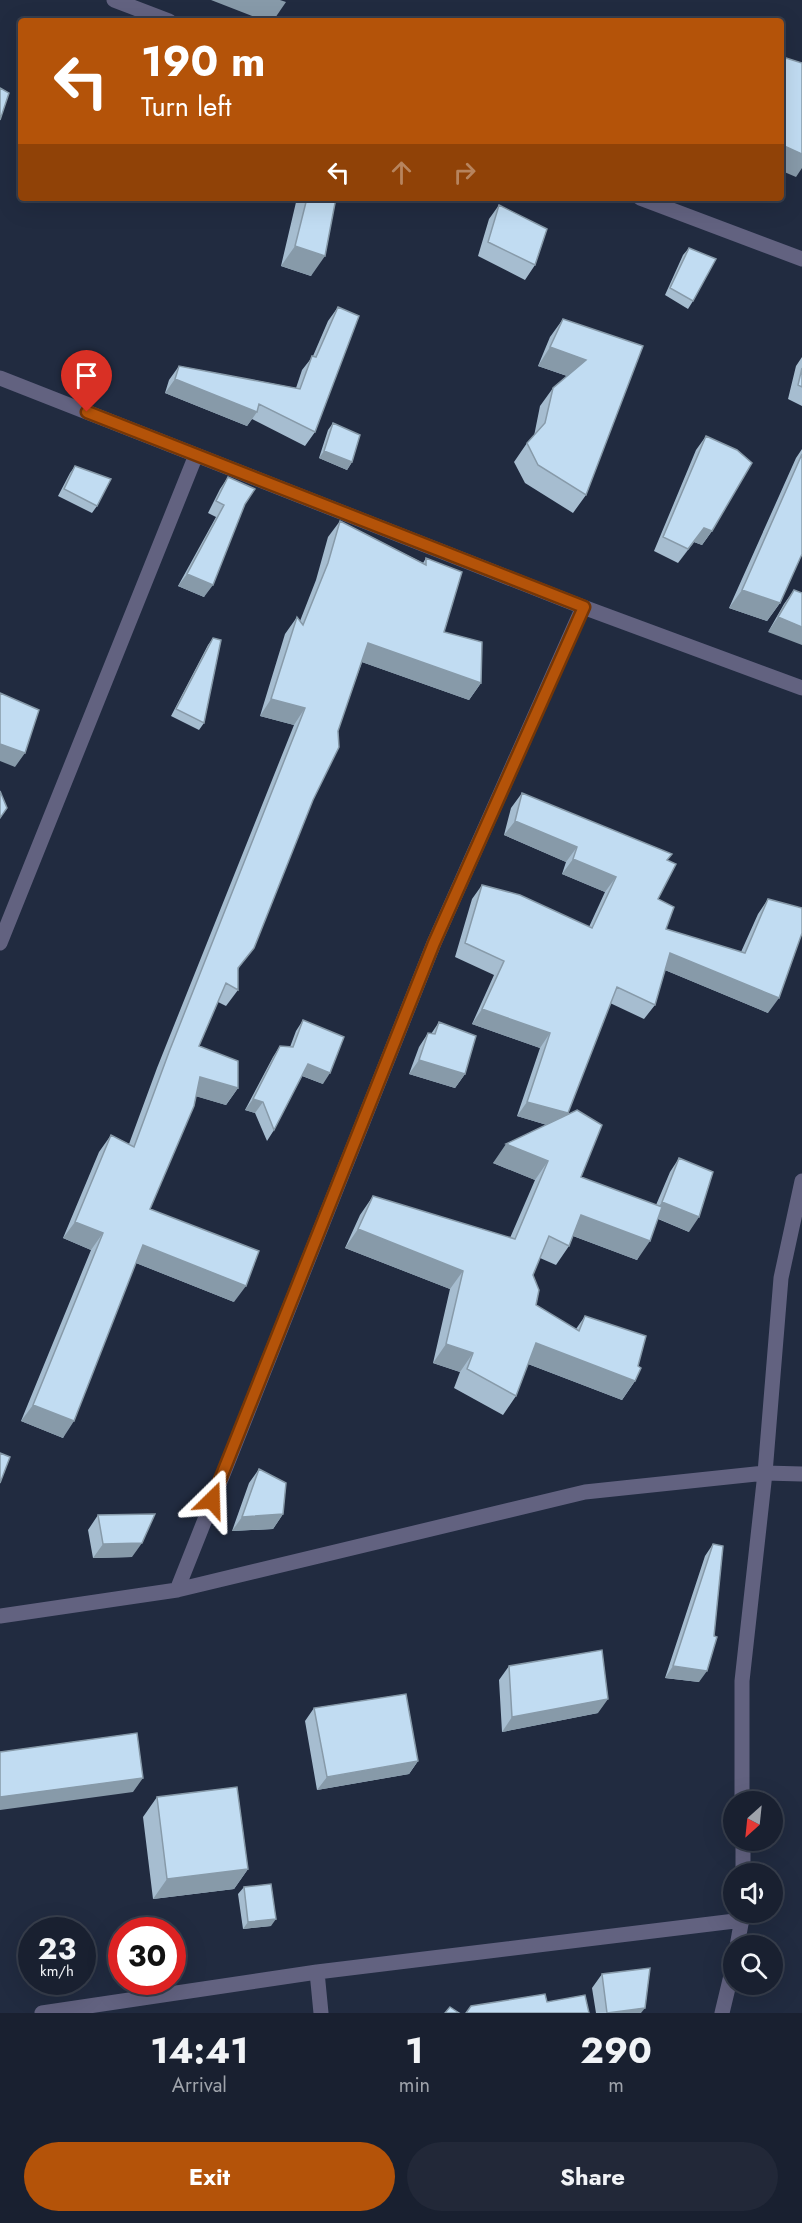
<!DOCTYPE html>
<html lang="en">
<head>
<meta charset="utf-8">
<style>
	body { margin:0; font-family:Jost,sans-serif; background:#222838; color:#f1f3f6; height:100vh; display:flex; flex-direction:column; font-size:22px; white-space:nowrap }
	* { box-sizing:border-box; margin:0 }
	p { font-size:20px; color:#9fa3ab }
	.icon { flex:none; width:33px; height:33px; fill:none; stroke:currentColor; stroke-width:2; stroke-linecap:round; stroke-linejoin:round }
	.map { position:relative; height:2013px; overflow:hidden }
	.sheet { display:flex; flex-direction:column; background:#192030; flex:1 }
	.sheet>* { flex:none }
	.banner { position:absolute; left:18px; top:18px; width:766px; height:183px; border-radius:6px; box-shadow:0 6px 24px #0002,0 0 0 2px #373e4c; background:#b45309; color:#fff; overflow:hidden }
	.needle { width:39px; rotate:207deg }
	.buttons { position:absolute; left:723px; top:1791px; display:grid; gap:12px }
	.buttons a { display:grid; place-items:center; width:60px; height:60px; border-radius:50%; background:#192030; box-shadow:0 6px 24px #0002,0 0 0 2px #373e4c; font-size:30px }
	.speed { position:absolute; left:18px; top:1917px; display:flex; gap:12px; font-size:30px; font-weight:700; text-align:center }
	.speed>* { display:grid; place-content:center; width:78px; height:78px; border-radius:50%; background:#192030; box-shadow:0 6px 24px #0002,0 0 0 2px #373e4c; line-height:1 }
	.speed small { font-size:15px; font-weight:400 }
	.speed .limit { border:9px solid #d22; background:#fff; color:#111 }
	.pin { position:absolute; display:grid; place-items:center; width:51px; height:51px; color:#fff; margin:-62px -26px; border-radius:50% 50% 50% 0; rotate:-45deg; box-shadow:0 0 6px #0007 }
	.pin .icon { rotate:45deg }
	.me { position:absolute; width:66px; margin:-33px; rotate:22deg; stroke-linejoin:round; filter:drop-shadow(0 0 4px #0008) }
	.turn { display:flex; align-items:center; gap:21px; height:126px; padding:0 24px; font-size:27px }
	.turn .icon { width:78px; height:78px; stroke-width:2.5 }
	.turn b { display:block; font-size:42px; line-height:51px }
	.lanes { display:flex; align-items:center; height:57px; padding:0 24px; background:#0003; justify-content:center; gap:30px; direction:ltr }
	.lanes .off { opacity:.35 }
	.eta { display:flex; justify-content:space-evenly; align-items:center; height:102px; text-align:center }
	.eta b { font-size:36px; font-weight:700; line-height:42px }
	.primary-button { display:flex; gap:12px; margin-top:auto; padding:12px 24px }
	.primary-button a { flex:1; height:69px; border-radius:36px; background:#b45309; color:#fff; font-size:24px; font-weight:700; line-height:69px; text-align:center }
	.primary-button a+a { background:#222838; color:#f1f3f6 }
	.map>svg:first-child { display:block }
</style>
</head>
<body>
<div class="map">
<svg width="802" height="2013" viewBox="0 0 802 2013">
	<rect width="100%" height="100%" fill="#212b40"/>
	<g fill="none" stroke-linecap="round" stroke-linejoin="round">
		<path stroke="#626280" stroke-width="15" d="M114,0L169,21
			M640,198L802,259
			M0,378L583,607L802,688
			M0,943L196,455
			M177,1590L434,943L583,607
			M0,1616L177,1590L585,1492L765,1473L802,1474
			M742,1802V1681L765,1473L781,1278L802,1181
			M743,1840V1874
			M737,1946L743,1913
			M317,1972L321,2013
			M42,2013L317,1972L743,1920
			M722,2013L734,1963"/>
	</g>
	<path fill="#a6bdd0" d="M297,198H336L311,276L281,266Z
		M499,205L535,265L525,280L478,256L489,219Z
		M689,248L693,301L688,309L665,295L683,255Z
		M338,307L315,432L305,446L252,419L247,426L165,393L169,380L179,366L296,388L302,370L313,356L328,321Z
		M563,319L586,495L573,513L525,483L514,462L527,443L534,436L540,406L553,388L567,376L538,366L550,337Z
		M802,357V406L788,399L796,366Z
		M333,423L352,462L347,470L319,458L328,430Z
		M706,436L712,531L702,545L694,542L678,563L654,551L696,450Z
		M802,449V554L780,603L767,621L729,608L796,458Z
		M75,466L97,506L92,513L58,496L70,473Z
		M228,477L245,504L204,597L178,586L216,517L208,513L220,489Z
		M340,521L423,563L426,558L444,632L481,683L469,700L362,662L313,800L238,970V990L226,1006L218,1002L199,1046L238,1088L226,1105L196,1096L150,1209L234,1302L136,1263L63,1438L21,1421L91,1250L63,1238L99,1152L111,1135L129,1144L157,1068L294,725L260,716L285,634L297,617L300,621L316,580L328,537Z
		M794,590L802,593L768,632L784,604Z
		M213,638L204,723L199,730L171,716L208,645Z
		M522,793L667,860L658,899L666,929L741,952L758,914L768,899V1013L665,970L655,1005L644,1019L610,1003L566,1115L581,1177L656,1205L670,1172L679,1158L689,1232L658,1219L637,1260L573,1236L569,1246L556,1265L540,1258L533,1275L536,1305L576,1329L585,1316L635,1381L622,1400L528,1364L516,1396L503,1415L454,1388L460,1372L433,1363L450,1289L345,1248L360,1215L373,1196L510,1238L535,1180L493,1163L547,1125L517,1116L540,1048L472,1024L494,975L455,957L472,899L482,885L589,927L605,892L562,874L566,862L504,835L511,808Z
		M303,1020L323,1084L302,1076L274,1130L267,1141L255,1113L245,1110L273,1057L280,1046L290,1047L296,1031Z
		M439,1022L465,1074L455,1088L409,1074L419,1047L428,1033L431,1034Z
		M259,1469L283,1514L273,1529L232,1531L249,1483Z
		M98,1515L132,1557L93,1558L88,1530Z
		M713,1544L699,1682L665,1678L705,1556Z
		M509,1666L598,1713L502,1732L499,1680Z
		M314,1708L418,1761L409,1774L317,1790L305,1721Z
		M157,1797L248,1869L234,1889L153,1899L143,1817Z
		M244,1887L271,1926L243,1929L238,1894Z
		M602,1974L641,2013H596L592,1988Z"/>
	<path fill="#879aa9" d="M211,0H280L286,2L273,21H265Z
		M782,145L802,154V168L796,177L782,171Z
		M295,246L325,256L311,276L281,266Z
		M550,347L586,360L573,378L538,366Z
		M175,379L257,412L247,426L165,393Z
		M324,451L352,462L347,470L319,458Z
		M704,528L712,531L702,545L694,542L678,563Z
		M187,574L213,585L204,597L178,586Z
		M742,590L780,603L767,621L729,608Z
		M778,617L802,627V645L768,632Z
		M368,643L481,683L469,700L356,660Z
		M271,699L305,708L294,725L260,716Z
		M0,744L25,753L15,767L0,761Z
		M515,821L577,847L566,862L504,835Z
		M573,859L616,877L605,892L562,874Z
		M670,953L779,998L768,1013L660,968Z
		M482,1009L550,1033L540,1048L472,1024Z
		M419,1060L465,1074L455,1088L409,1074Z
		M308,1064L330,1073L323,1084L300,1075Z
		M200,1077L238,1088L226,1105L188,1094Z
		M253,1099L263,1102L255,1113L245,1110Z
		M527,1102L568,1113L557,1128L517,1116Z
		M506,1144L548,1161L535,1180L493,1163Z
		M662,1202L699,1217L689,1232L652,1216Z
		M581,1215L650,1241L637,1260L568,1234Z
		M75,1222L103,1233L91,1250L63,1238Z
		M358,1229L463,1271L450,1289L345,1248Z
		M143,1245L246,1286L234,1302L131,1261Z
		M536,1343L635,1381L622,1400L523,1362Z
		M446,1344L473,1353L460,1372L433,1363Z
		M33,1405L74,1421L63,1438L21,1421Z
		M283,1514L273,1529L232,1531L242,1517Z
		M142,1543L132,1557L93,1558L103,1544Z
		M673,1666L707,1671L699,1682L665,1678Z
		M608,1699L598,1713L502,1732L512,1717Z
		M418,1761L409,1774L317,1790L327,1777Z
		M143,1778L133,1792L0,1810V1797Z
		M248,1869L234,1889L153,1899L167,1879Z
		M276,1919L271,1926L243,1929L248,1922Z
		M645,2008L641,2013H607Z"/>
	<path fill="#c1dcf2" stroke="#879aa9" stroke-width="1.5" d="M786,58L802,63V154L782,145V69Z
		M0,88L9,93L0,120Z
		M307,198H336L325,256L295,246Z
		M499,205L547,229L535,265L488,242Z
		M689,248L716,259L693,301L670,288Z
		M338,307L359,316L315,432L259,404L257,412L175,379L179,366L300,389L312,356L316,357Z
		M563,319L643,346L586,495L538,465L527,443L545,423L553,388L586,360L550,347Z
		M802,368V387L798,385Z
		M333,423L360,435L352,462L324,451Z
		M706,436L737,450L752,463L712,531L704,528L688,549L663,537Z
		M802,454V554L780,603L742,590Z
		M75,466L111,479L97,506L64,489Z
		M228,477L255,489L245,504L213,585L187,574L224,505L216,501Z
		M340,521L426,565V558L462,572L444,632L482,642L481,683L368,643L338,731L339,747L313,800L254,948L238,968V990L226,983L199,1046L238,1061V1088L200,1077L194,1106L150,1209L259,1251L246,1286L143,1245L74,1421L33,1405L103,1233L75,1222L111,1135L134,1147L169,1052L305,708L271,699L297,617L303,625L328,563Z
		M794,590L802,593V627L778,617Z
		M213,638L221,640L204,723L176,709Z
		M0,693L39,710L25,753L0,744Z
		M0,791L7,808L0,818Z
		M522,793L672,854L667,860L676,864L658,899L674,907L666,929L745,953L768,899L802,908V933L779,998L670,953L655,1005L617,987L568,1113L527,1102L550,1033L482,1009L504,961L465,943L482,885L520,895L592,928L616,877L573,859L577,847L515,821Z
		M303,1020L344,1037L330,1073L308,1064L274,1130L263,1102L253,1099L280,1046L293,1047Z
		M439,1022L476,1036L465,1074L419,1060L428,1033L435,1034Z
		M577,1110L602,1125L581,1177L662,1207L650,1241L581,1215L569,1246L549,1236L533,1275L539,1290L536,1305L579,1331L585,1316L646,1336L638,1366L641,1368L635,1381L536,1343L516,1396L467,1369L473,1353L446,1344L463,1271L358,1229L373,1196L515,1239L548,1161L506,1144Z
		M679,1158L713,1172L699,1217L662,1202Z
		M0,1453L10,1457L0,1483Z
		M259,1469L286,1483L283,1514L242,1517Z
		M155,1514L142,1543L103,1544L98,1515Z
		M713,1544L723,1546L714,1636L717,1637L707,1671L673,1666Z
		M602,1650L608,1699L512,1717L509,1666Z
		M406,1694L418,1761L327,1777L314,1708Z
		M137,1733L143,1778L0,1797V1752Z
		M237,1787L248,1869L167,1879L157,1797Z
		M271,1884L276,1919L248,1922L244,1887Z
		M650,1968L645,2008L607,2013L602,1974Z
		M545,1994L547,2002L585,1995L589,2013H466L471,2006Z
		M450,2007L459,2013H445Z"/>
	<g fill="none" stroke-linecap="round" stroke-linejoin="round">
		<defs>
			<path id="route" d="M87,412L584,607L434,943L212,1500"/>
		</defs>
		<use href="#route" stroke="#753606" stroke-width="15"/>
		<use href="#route" stroke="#b45309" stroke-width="10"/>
	</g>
</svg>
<div class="buttons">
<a><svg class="needle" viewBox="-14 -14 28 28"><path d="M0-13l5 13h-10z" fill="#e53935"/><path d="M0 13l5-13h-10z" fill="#9fa3ab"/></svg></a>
<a><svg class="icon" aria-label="sound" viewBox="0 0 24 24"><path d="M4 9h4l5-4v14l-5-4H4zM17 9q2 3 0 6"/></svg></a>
<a><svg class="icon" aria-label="search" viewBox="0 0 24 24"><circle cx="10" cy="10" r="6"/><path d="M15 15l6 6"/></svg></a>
</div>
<div class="speed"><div>23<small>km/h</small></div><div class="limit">30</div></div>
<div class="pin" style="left:87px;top:412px;background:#d93025"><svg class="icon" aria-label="arrive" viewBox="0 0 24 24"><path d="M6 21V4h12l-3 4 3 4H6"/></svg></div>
<svg class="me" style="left:212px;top:1500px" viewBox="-20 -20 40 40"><path d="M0-17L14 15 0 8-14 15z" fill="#b45309" stroke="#fff" stroke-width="4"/></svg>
<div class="banner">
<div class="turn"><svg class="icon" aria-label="left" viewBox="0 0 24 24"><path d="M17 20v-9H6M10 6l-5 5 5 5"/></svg><div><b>190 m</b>Turn left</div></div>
<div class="lanes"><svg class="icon" aria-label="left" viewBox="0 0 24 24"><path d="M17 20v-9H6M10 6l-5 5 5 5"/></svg><svg class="icon off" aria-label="ahead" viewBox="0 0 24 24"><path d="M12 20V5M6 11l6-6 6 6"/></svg><svg class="icon off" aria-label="right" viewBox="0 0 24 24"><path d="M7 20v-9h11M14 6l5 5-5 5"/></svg></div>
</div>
</div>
<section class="sheet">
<div class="eta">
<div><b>14:41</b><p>Arrival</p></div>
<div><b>1</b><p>min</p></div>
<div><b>290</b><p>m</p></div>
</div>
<div class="primary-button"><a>Exit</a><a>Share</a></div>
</section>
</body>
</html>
